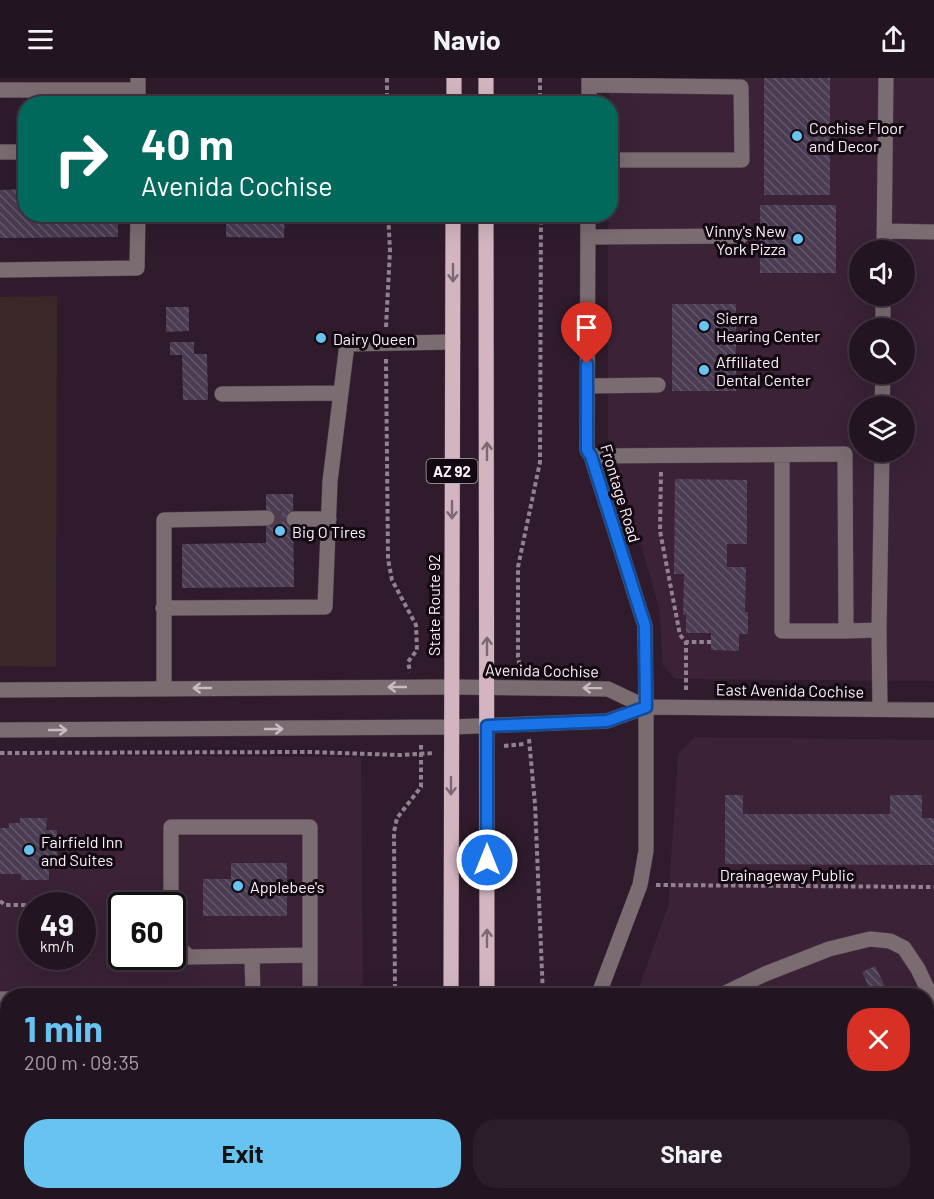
<!DOCTYPE html>
<html lang="en">
<head>
<meta charset="utf-8">
<style>
	body { margin:0; font-family:Barlow,sans-serif; background:#2b1d2a; color:#f1f3f6; height:100vh; display:flex; flex-direction:column; font-size:22px; white-space:nowrap }
	* { box-sizing:border-box; margin:0 }
	p { font-size:20px; color:#a39ea5 }
	.icon { flex:none; width:33px; height:33px; fill:none; stroke:currentColor; stroke-width:2; stroke-linecap:round; stroke-linejoin:round }
	.map { position:relative; flex:1; overflow:hidden }
	.sheet { position:absolute; left:0px; top:910px; width:934px; height:212px; display:flex; flex-direction:column; background:#231421; border-radius:24px 24px 0 0; box-shadow:0 6px 24px #0002,0 0 0 2px #40333f }
	.sheet>* { flex:none }
	.guide { position:absolute; left:18px; top:18px; width:600px; height:126px; border-radius:24px; box-shadow:0 6px 24px #0002,0 0 0 2px #40333f; background:#00695c; color:#fff; overflow:hidden }
	.fabs { position:absolute; left:849px; top:162px; display:grid; gap:12px }
	.fabs a { display:grid; place-items:center; width:66px; height:66px; border-radius:50%; background:#231421; box-shadow:0 6px 24px #0002,0 0 0 2px #40333f; font-size:30px }
	.speed { position:absolute; left:18px; top:814px; display:flex; gap:12px; font-size:30px; font-weight:700; text-align:center }
	.speed>* { display:grid; place-content:center; width:78px; height:78px; border-radius:50%; background:#231421; box-shadow:0 6px 24px #0002,0 0 0 2px #40333f; line-height:1 }
	.speed small { font-size:15px; font-weight:400 }
	.speed .limit { border:3px solid #111; border-radius:9px; background:#fff; color:#111 }
	.pin { position:absolute; display:grid; place-items:center; width:51px; height:51px; color:#fff; margin:-62px -26px; border-radius:50% 50% 50% 0; rotate:-45deg; box-shadow:0 0 6px #0007 }
	.pin .icon { rotate:45deg }
	.me { position:absolute; width:66px; margin:-33px; rotate:0deg; stroke-linejoin:round; filter:drop-shadow(0 0 4px #0008) }
	.turn { display:flex; align-items:center; gap:21px; height:126px; padding:0 24px; font-size:27px }
	.turn .icon { width:78px; height:78px; stroke-width:2.5 }
	.turn b { display:block; font-size:42px; line-height:51px }
	.round { display:grid; place-items:center; flex:none; width:63px; height:63px; border-radius:24px; background:#2b1d2a }
	.overview { display:flex; align-items:center; justify-content:space-between; height:102px; padding:0 24px }
	h1 { font-size:36px; font-weight:700; line-height:45px; color:#67c4f0 }
	.button { display:flex; gap:12px; margin-top:auto; padding:12px 24px }
	.button a { flex:1; height:69px; border-radius:24px; background:#67c4f0; color:#111; font-size:24px; font-weight:700; line-height:69px; text-align:center }
	.button a+a { background:#2b1d2a; color:#f1f3f6 }
	header { display:flex; justify-content:space-between; align-items:center; height:78px; padding:0 24px; background:#231421; font-size:27px; font-weight:700 }
	.map>svg:first-child { display:block }
</style>
</head>
<body>
<header><svg class="icon" aria-label="menu" viewBox="0 0 24 24"><path d="M4 6h16M4 12h16M4 18h16"/></svg>Navio<svg class="icon" aria-label="share" viewBox="0 0 24 24"><path d="M12 15V3M7 8l5-5 5 5M5 13v7h14v-7"/></svg></header>
<div class="map">
<svg width="934" height="1121" viewBox="0 0 934 1121">
	<defs>
		<pattern id="building-back-hatch" width="6" height="6" patternUnits="userSpaceOnUse" patternTransform="scale(1.5)"><rect width="6" height="6" fill="#4a3c53"/><path d="M-1 5l2 2M0 0l6 6M5-1l2 2" fill="none" stroke="#65586d"/></pattern>
	</defs>
	<rect width="100%" height="100%" fill="#2f1b2c"/>
	<path fill="#3b2237" fill-rule="evenodd" d="M609,0H934V603L675,601L663,588L659,530L639,459L617,396L608,360V137L610,136ZM860,172H904V218H860ZM860,250H904V296H860ZM860,328H904V374H860Z
		M694,659L934,662V1121H619V1114H927V918H636L668,828L678,676Z
		M0,677L361,679L363,918H8V1114H365V1121H0ZM32,828H82V879H32ZM122,828H172V879H122Z"/>
	<path fill="#3a2829" d="M57,218L56,589L0,588V219Z"/>
	<path fill="url(#building-back-hatch)" d="M764,0H830V117H764Z
		M26,111V136H118V159L0,160V112Z
		M760,127H836V195H760Z
		M226,136H285L284,160L226,159Z
		M672,226H736V313H672Z
		M166,229H189V253L166,254Z
		M170,264H194V276H207L208,322H183L182,277H170Z
		M675,401L747,402V466H727V489H746L745,534H748V556H739V573L711,572V555H686V537H683L684,496H674Z
		M266,416H293L294,509L182,510V466L266,465Z
		M725,717H743V736H890V717H922V740H934V787L725,786Z
		M20,740H47L46,752H57V791H49V802H21V796H0V750H9V745H20Z
		M231,785H287V838H203V801H231Z
		M875,888L890,918H873L862,894Z
		M934,1008V1121H918L914,1114H927V1011Z
		M724,1114H779L782,1121H727Z
		M885,1114H899L902,1121H872Z"/>
	<g fill="none" stroke-linecap="round" stroke-linejoin="round">
		<path stroke="#4e3b4b" stroke-width="15" stroke-dasharray="15 8" stroke-linecap="butt" d="M267,440L294,441"/>
		<defs>
			<path id="minor" d="M589,7L741,9L742,82H610
				M0,12H138
				M138,26V0
				M589,26V0
				M0,74H26
				M588,136L587,372L591,378L645,548L646,629V773L640,807L598,918
				M884,153L934,154
				M588,159L741,158
				M884,172L886,0
				M0,192L137,190L138,136
				M883,250V218
				M587,308L658,307
				M222,316L341,315
				M882,328L883,296
				M782,377V553H846
				M591,378L845,376L846,553L879,552L880,631
				M294,441H329
				M163,530L325,529L330,403L347,266L453,264
				M879,552L882,374
				M164,611V442L267,440
				M0,612L451,609L608,611L646,629
				M0,652L452,649L607,643L646,629L934,632
				M171,828V749H310V877L189,879L172,863
				M310,877V918
				M252,878L253,918
				M719,918L765,896L829,871L870,861L890,863L904,870L918,891L934,925
				M0,921H8
				M0,1016H8
				M0,1072H8
				M702,1114L703,1121
				M0,1119L127,1120V1114
				M127,1120H182
				M248,1121L252,1114
				M310,1121V1114
				M587,1121V1114
				M637,1121L638,1114"/>
			<path id="major" d="M486,0V26
				M454,26V0
				M486,136L487,918
				M451,918L453,136
				M487,1114V1121
				M450,1121V1114"/>
		</defs>
		<use href="#minor" stroke="#4c3949" stroke-width="16"/>
		<use href="#major" stroke="#4c3949" stroke-width="16"/>
		<path stroke="#92818f" stroke-width="4" stroke-dasharray="4.5 3" stroke-linecap="butt" d="M387,0V26
			M540,0V26
			M386,249L390,172L388,136
			M386,281L388,481L392,502L416,547L417,572L408,584L410,594
			M661,394L660,453L680,557L686,564H711
			M521,594L518,579V489L540,384L541,136
			M686,612V564
			M529,661L535,726L543,918
			M504,668L524,666
			M0,675L311,674L400,677L434,675
			M656,807L934,809
			M0,823L5,827H70
			M395,918L394,754L397,740L421,709V667
			M389,1114L390,1121
			M548,1114V1121"/>
		<use href="#minor" stroke="#7a6c71" stroke-width="15"/>
		<use href="#major" stroke="#d2b5c1" stroke-width="15"/>
	</g>
	<defs><path id="oneway-shaft" d="M-6 0H5M1.5-3L5.5 0L1.5 3" fill="none" stroke-width="1.6" stroke-linecap="round" stroke-linejoin="round" transform="scale(1.5)"/></defs>
	<g stroke="#7c6872">
		<use href="#oneway-shaft" transform="translate(453 195) rotate(90)"/>
		<use href="#oneway-shaft" transform="translate(487 373) rotate(-90)"/>
		<use href="#oneway-shaft" transform="translate(452 432) rotate(90)"/>
		<use href="#oneway-shaft" transform="translate(487 568) rotate(-90)"/>
		<use href="#oneway-shaft" transform="translate(451 708) rotate(90)"/>
		<use href="#oneway-shaft" transform="translate(487 860) rotate(-90)"/>
	</g>
	<g stroke="#c9bbc4">
		<use href="#oneway-shaft" transform="translate(397 609) rotate(180)"/>
		<use href="#oneway-shaft" transform="translate(202 610) rotate(180)"/>
		<use href="#oneway-shaft" transform="translate(592 610) rotate(-179)"/>
		<use href="#oneway-shaft" transform="translate(274 651)"/>
		<use href="#oneway-shaft" transform="translate(58 652)"/>
	</g>
	<g fill="none" stroke-linecap="round" stroke-linejoin="round">
		<defs>
			<path id="route" d="M487,782V648L607,643L646,629L645,548L591,378L587,372V286"/>
		</defs>
		<use href="#route" stroke="#114b97" stroke-width="15"/>
		<use href="#route" stroke="#1a73e8" stroke-width="10"/>
	</g>
	<g fill="#67c4f0" stroke="#120911" stroke-width="2">
		<circle cx="797" cy="58" r="6"/>
		<circle cx="798" cy="161" r="6"/>
		<circle cx="704" cy="248" r="6"/>
		<circle cx="321" cy="260" r="6"/>
		<circle cx="704" cy="292" r="6"/>
		<circle cx="280" cy="453" r="6"/>
		<circle cx="29" cy="772" r="6"/>
		<circle cx="238" cy="808" r="6"/>
	</g>
	<g text-anchor="middle" dominant-baseline="central" stroke-width="6" stroke-linejoin="round" paint-order="stroke">
		<rect fill="#120911" stroke="#b7abb5" stroke-width="1.5" x="426.5" y="381" width="51" height="24" rx="4.5"/>
		<g font-size="15" font-weight="bold" fill="#fef0fb">
			<text x="452" y="393">AZ 92</text>
		</g>
		<g font-size="16" fill="#fef0fb" stroke="#120911" text-anchor="start">
			<text x="809" y="49">Cochise Floor<tspan x="809" dy="18">and Decor</tspan></text>
			<text x="786" y="152" text-anchor="end">Vinny's New<tspan x="786" dy="18">York Pizza</tspan></text>
			<text x="716" y="239">Sierra<tspan x="716" dy="18">Hearing Center</tspan></text>
			<text x="333" y="260">Dairy Queen</text>
			<text x="716" y="283">Affiliated<tspan x="716" dy="18">Dental Center</tspan></text>
			<text x="292" y="453">Big O Tires</text>
			<text x="41" y="763">Fairfield Inn<tspan x="41" dy="18">and Suites</tspan></text>
			<text x="250" y="808">Applebee's</text>
		</g>
		<g font-size="16" fill="#fef0fb" stroke="#120911">
			<text transform="translate(621 415) rotate(73)">Frontage Road</text>
			<text transform="translate(433 527) rotate(-90)">State Route 92</text>
			<text transform="translate(542 592) rotate(1)">Avenida Cochise</text>
			<text transform="translate(790 612) rotate(1)">East Avenida Cochise</text>
			<text x="787" y="796">Drainageway Public</text>
		</g>
	</g>
</svg>
<div class="fabs">
<a><svg class="icon" aria-label="sound" viewBox="0 0 24 24"><path d="M4 9h4l5-4v14l-5-4H4zM17 9q2 3 0 6"/></svg></a>
<a><svg class="icon" aria-label="search" viewBox="0 0 24 24"><circle cx="10" cy="10" r="6"/><path d="M15 15l6 6"/></svg></a>
<a><svg class="icon" aria-label="layers" viewBox="0 0 24 24"><path d="M12 4l9 5-9 5-9-5zM3 14l9 5 9-5"/></svg></a>
</div>
<div class="speed"><div>49<small>km/h</small></div><div class="limit">60</div></div>
<div class="pin" style="left:587px;top:286px;background:#d93025"><svg class="icon" aria-label="arrive" viewBox="0 0 24 24"><path d="M6 21V4h12l-3 4 3 4H6"/></svg></div>
<svg class="me" style="left:487px;top:782px" viewBox="-20 -20 40 40"><circle r="17" fill="#1a73e8" stroke="#fff" stroke-width="3"/><path d="M0-11L8 9 0 5-8 9z" fill="#fff"/></svg>
<div class="guide">
<div class="turn"><svg class="icon" aria-label="right" viewBox="0 0 24 24"><path d="M7 20v-9h11M14 6l5 5-5 5"/></svg><div><b>40 m</b>Avenida Cochise</div></div>
</div>
<section class="sheet">
<div class="overview"><div><h1>1 min</h1><p>200 m · 09:35</p></div><a class="round" style="background:#d93025;color:#fff"><svg class="icon" aria-label="close" viewBox="0 0 24 24"><path d="M6 6l12 12M18 6L6 18"/></svg></a></div>
<div class="button"><a>Exit</a><a>Share</a></div>
</section>
</div>
</body>
</html>
